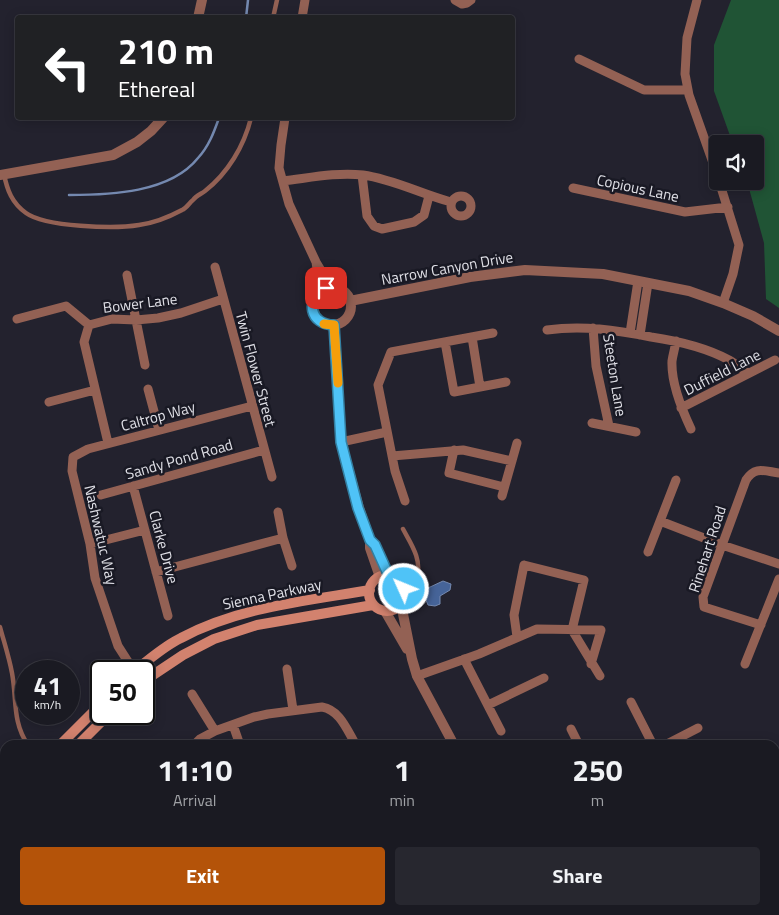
<!DOCTYPE html>
<html lang="en">
<head>
<meta charset="utf-8">
<style>
	body { margin:0; font-family:"Titillium Web",sans-serif; background:#27272f; color:#f1f3f6; height:100vh; display:flex; flex-direction:column; font-size:19px; white-space:nowrap }
	* { box-sizing:border-box; margin:0 }
	p { font-size:16px; color:#9fa1a5 }
	.icon { flex:none; width:28px; height:28px; fill:none; stroke:currentColor; stroke-width:2; stroke-linecap:round; stroke-linejoin:round }
	.map { position:relative; flex:1; overflow:hidden }
	.details { position:absolute; left:0px; top:740px; width:780px; height:175px; display:flex; flex-direction:column; background:#1a1a22; border-radius:15px 15px 0 0; box-shadow:0 2px 12px #0003,0 0 0 1px #383840 }
	.details>* { flex:none }
	.top-card { position:absolute; left:15px; top:15px; width:500px; height:105px; border-radius:5px; box-shadow:0 2px 12px #0003,0 0 0 1px #383840; background:#202124; color:#fff; overflow:hidden }
	.tools { position:absolute; left:709px; top:135px; display:grid; gap:10px }
	.tools a { display:grid; place-items:center; width:55px; height:55px; border-radius:5px; background:#1a1a22; box-shadow:0 2px 12px #0003,0 0 0 1px #383840; font-size:25px }
	.speed { position:absolute; left:15px; top:660px; display:flex; gap:10px; font-size:25px; font-weight:700; text-align:center }
	.speed>* { display:grid; place-content:center; width:65px; height:65px; border-radius:50%; background:#1a1a22; box-shadow:0 2px 12px #0003,0 0 0 1px #383840; line-height:1 }
	.speed small { font-size:12px; font-weight:400 }
	.speed .limit { border:2px solid #111; border-radius:8px; background:#fff; color:#111 }
	.pin { position:absolute; display:grid; place-items:center; width:42px; height:42px; color:#fff; margin:-21px; border-radius:10px; box-shadow:0 2px 8px #0006 }
	.me { position:absolute; width:55px; margin:-28px; rotate:314deg; stroke-linejoin:round; filter:drop-shadow(0 0 4px #0008) }
	.turn { display:flex; align-items:center; gap:18px; height:105px; padding:0 20px; font-size:22px }
	.turn .icon { width:65px; height:65px; stroke-width:2.5 }
	.turn b { display:block; font-size:35px; line-height:42px }
	.eta { display:flex; justify-content:space-evenly; align-items:center; height:85px; text-align:center }
	.eta b { font-size:30px; font-weight:700; line-height:35px }
	.button { display:flex; gap:10px; margin-top:auto; padding:10px 20px }
	.button a { flex:1; height:58px; border-radius:5px; background:#b45309; color:#fff; font-size:20px; font-weight:700; line-height:58px; text-align:center }
	.button a+a { background:#27272f; color:#f1f3f6 }
	.map>svg:first-child { display:block }
</style>
</head>
<body>
<div class="map">
<svg width="779" height="915" viewBox="0 0 779 915">
	<rect width="100%" height="100%" fill="#23222e"/>
	<path fill="#205435" d="M731,0H779V308L766,299L764,243L747,181H755V144H733L714,91V45Z"/>
	<path fill="#466499" stroke="#7489b0" d="M443,581L451,584L450,590L440,596V604L435,606L428,605L424,595L428,588Z"/>
	<g fill="none" stroke-linecap="round" stroke-linejoin="round">
		<path stroke="#7489b0" stroke-width="2.5" d="M246,18L248,0
			M69,195C110,195 170,193 198,158C209,146 214,132 219,118
			M39,910L40,915"/>
		<path stroke="#936154" stroke-width="4.5" d="M273,18L277,0
			M4,174C7,190 12,203 26,213C45,227 115,229 139,225C154,223 169,217 182,210C187,208 189,203 193,200C196,196 201,194 205,191C228,173 244,146 251,118
			M403,529C411,544 422,559 417,577
			M401,583L403,580L417,577L405,592
			M0,627C4,642 9,657 12,673C17,699 12,722 28,745"/>
		<path stroke="#936154" stroke-width="9" d="M455,0L462,4L467,3L471,0
			M697,0L687,38L685,74L689,95L718,177
			M302,18L305,0
			M579,59L644,90H688
			M285,118L281,145L279,168L289,204L316,262L331,287
			M362,175L367,216L374,226L382,229L414,222L424,215L429,196
			M283,181C309,178 336,172 363,175C393,179 421,194 451,202
			M719,181L739,245L733,274L723,303
			M573,188L685,212L728,207
			M451 206a10 10 0 1 1 20 0a10 10 0 1 1-20 0Z
			M316,262L320,291
			M215,267L272,477
			M127,275L145,365
			M17,319L66,306L89,325
			M593,328L596,366L609,426
			M547,330C583,325 616,330 651,337C678,341 705,347 729,360C736,364 742,369 748,373
			M630,333L638,281
			M640,335L648,283
			M472,337L480,387
			M676,341C675,348 673,354 672,361C671,383 682,410 691,429
			M445,342L454,392L506,382
			M148,389L159,430
			M49,402L95,390
			M681,408L775,360
			M592,423L636,432
			M341,442L387,432
			M108,443L84,342L89,325L112,319L136,320L158,318L181,313L223,299
			M454,450L449,473L504,487
			M392,456L463,450L512,461
			M133,486L168,616
			M101,495L264,450
			M502,496L517,443
			M405,501L395,471L378,385L391,352L493,333
			M278,512L283,538L292,566
			M660,521L722,545L779,564
			M90,544L145,530
			M648,552L676,480
			M156,572L283,538
			M761,625L704,607L703,597L746,480C755,466 764,471 779,473
			M517,637L514,615L524,565L584,580L572,630L600,676
			M464,659L501,731
			M745,664L779,579
			M287,669L293,710
			M134,671L118,646L95,578L90,544L72,471L73,457L88,449L252,406
			M417,676L479,654L537,629L601,630L591,664
			M192,694L215,731
			M631,702L653,745
			M488,705L544,678
			M233,725L240,745
			M571,729L579,745
			M194,745L200,739L215,731L254,717L268,714L322,707C340,710 347,730 356,745
			M665,745L698,728
			M196,910L200,915
			M509,910V915
			M659,910V915
			M338,915L344,910"/>
		<path stroke="#936154" stroke-width="10" d="M198,18L202,0
			M0,175L113,155L137,142L151,131L163,118
			M313 306a19 19 0 1 1 38 0a19 19 0 1 1-38 0Z
			M350,301L470,277L525,270L603,274L689,291L723,303L753,316L779,331
			M334,325L341,442L359,508L370,540V548L380,577
			M375,545L389,576
			M401,604L412,659L417,676L454,745
			M385,611L407,649"/>
		<path stroke="#d2826e" stroke-width="10" d="M369 593a18 18 0 1 1 36 0a18 18 0 1 1-36 0Z
			M134,671C149,660 164,646 181,638C239,607 306,601 370,590
			M144,681L183,655L214,639L257,625L373,605
			M60,745L101,704
			M78,745L109,714
			M0,835L5,822
			M0,887L5,868"/>
	</g>
	<g fill="none" stroke-linecap="round" stroke-linejoin="round">
		<defs>
			<path id="route" d="M326,288C304,299 310,325 334,325L341,442L358,508L370,540L375,545L389,576L398,580L404,589"/>
		</defs>
		<use href="#route" stroke="#337fa1" stroke-width="12"/>
		<use href="#route" stroke="#4fc3f7" stroke-width="9"/>
		<path stroke="#f59e0b" stroke-width="9" d="M324,324L334,325L338,383"/>
	</g>
	<g text-anchor="middle" dominant-baseline="central" stroke-width="5" stroke-linejoin="round" paint-order="stroke">
		<g font-size="15" fill="#e0e0e7" stroke="#191924">
			<text transform="translate(638 188) rotate(12)">Copious Lane</text>
			<text transform="translate(447 268) rotate(-10)">Narrow Canyon Drive</text>
			<text transform="translate(140 303) rotate(-7)">Bower Lane</text>
			<text transform="translate(256 369) rotate(75)">Twin Flower Street</text>
			<text transform="translate(722 372) rotate(-27)">Duffield Lane</text>
			<text transform="translate(615 375) rotate(81)">Steeton Lane</text>
			<text transform="translate(158 416) rotate(-15)">Caltrop Way</text>
			<text transform="translate(179 459) rotate(-16)">Sandy Pond Road</text>
			<text transform="translate(101 535) rotate(77)">Nashwatuc Way</text>
			<text transform="translate(164 547) rotate(75)">Clarke Drive</text>
			<text transform="translate(707 549) rotate(-72)">Rinehart Road</text>
			<text transform="translate(272 594) rotate(-12)">Sienna Parkway</text>
		</g>
	</g>
</svg>
<div class="tools">
<a><svg class="icon" aria-label="sound" viewBox="0 0 24 24"><path d="M4 9h4l5-4v14l-5-4H4zM17 9q2 3 0 6"/></svg></a>
</div>
<div class="speed"><div>41<small>km/h</small></div><div class="limit">50</div></div>
<div class="pin" style="left:326px;top:288px;background:#d93025"><svg class="icon" aria-label="arrive" viewBox="0 0 24 24"><path d="M6 21V4h12l-3 4 3 4H6"/></svg></div>
<svg class="me" style="left:404px;top:589px" viewBox="-20 -20 40 40"><circle r="17" fill="#4fc3f7" stroke="#fff" stroke-width="3"/><path d="M0-11L8 9 0 5-8 9z" fill="#fff"/></svg>
<div class="top-card">
<div class="turn"><svg class="icon" aria-label="left" viewBox="0 0 24 24"><path d="M17 20v-9H6M10 6l-5 5 5 5"/></svg><div><b>210 m</b>Ethereal</div></div>
</div>
<section class="details">
<div class="eta">
<div><b>11:10</b><p>Arrival</p></div>
<div><b>1</b><p>min</p></div>
<div><b>250</b><p>m</p></div>
</div>
<div class="button"><a>Exit</a><a>Share</a></div>
</section>
</div>
</body>
</html>
